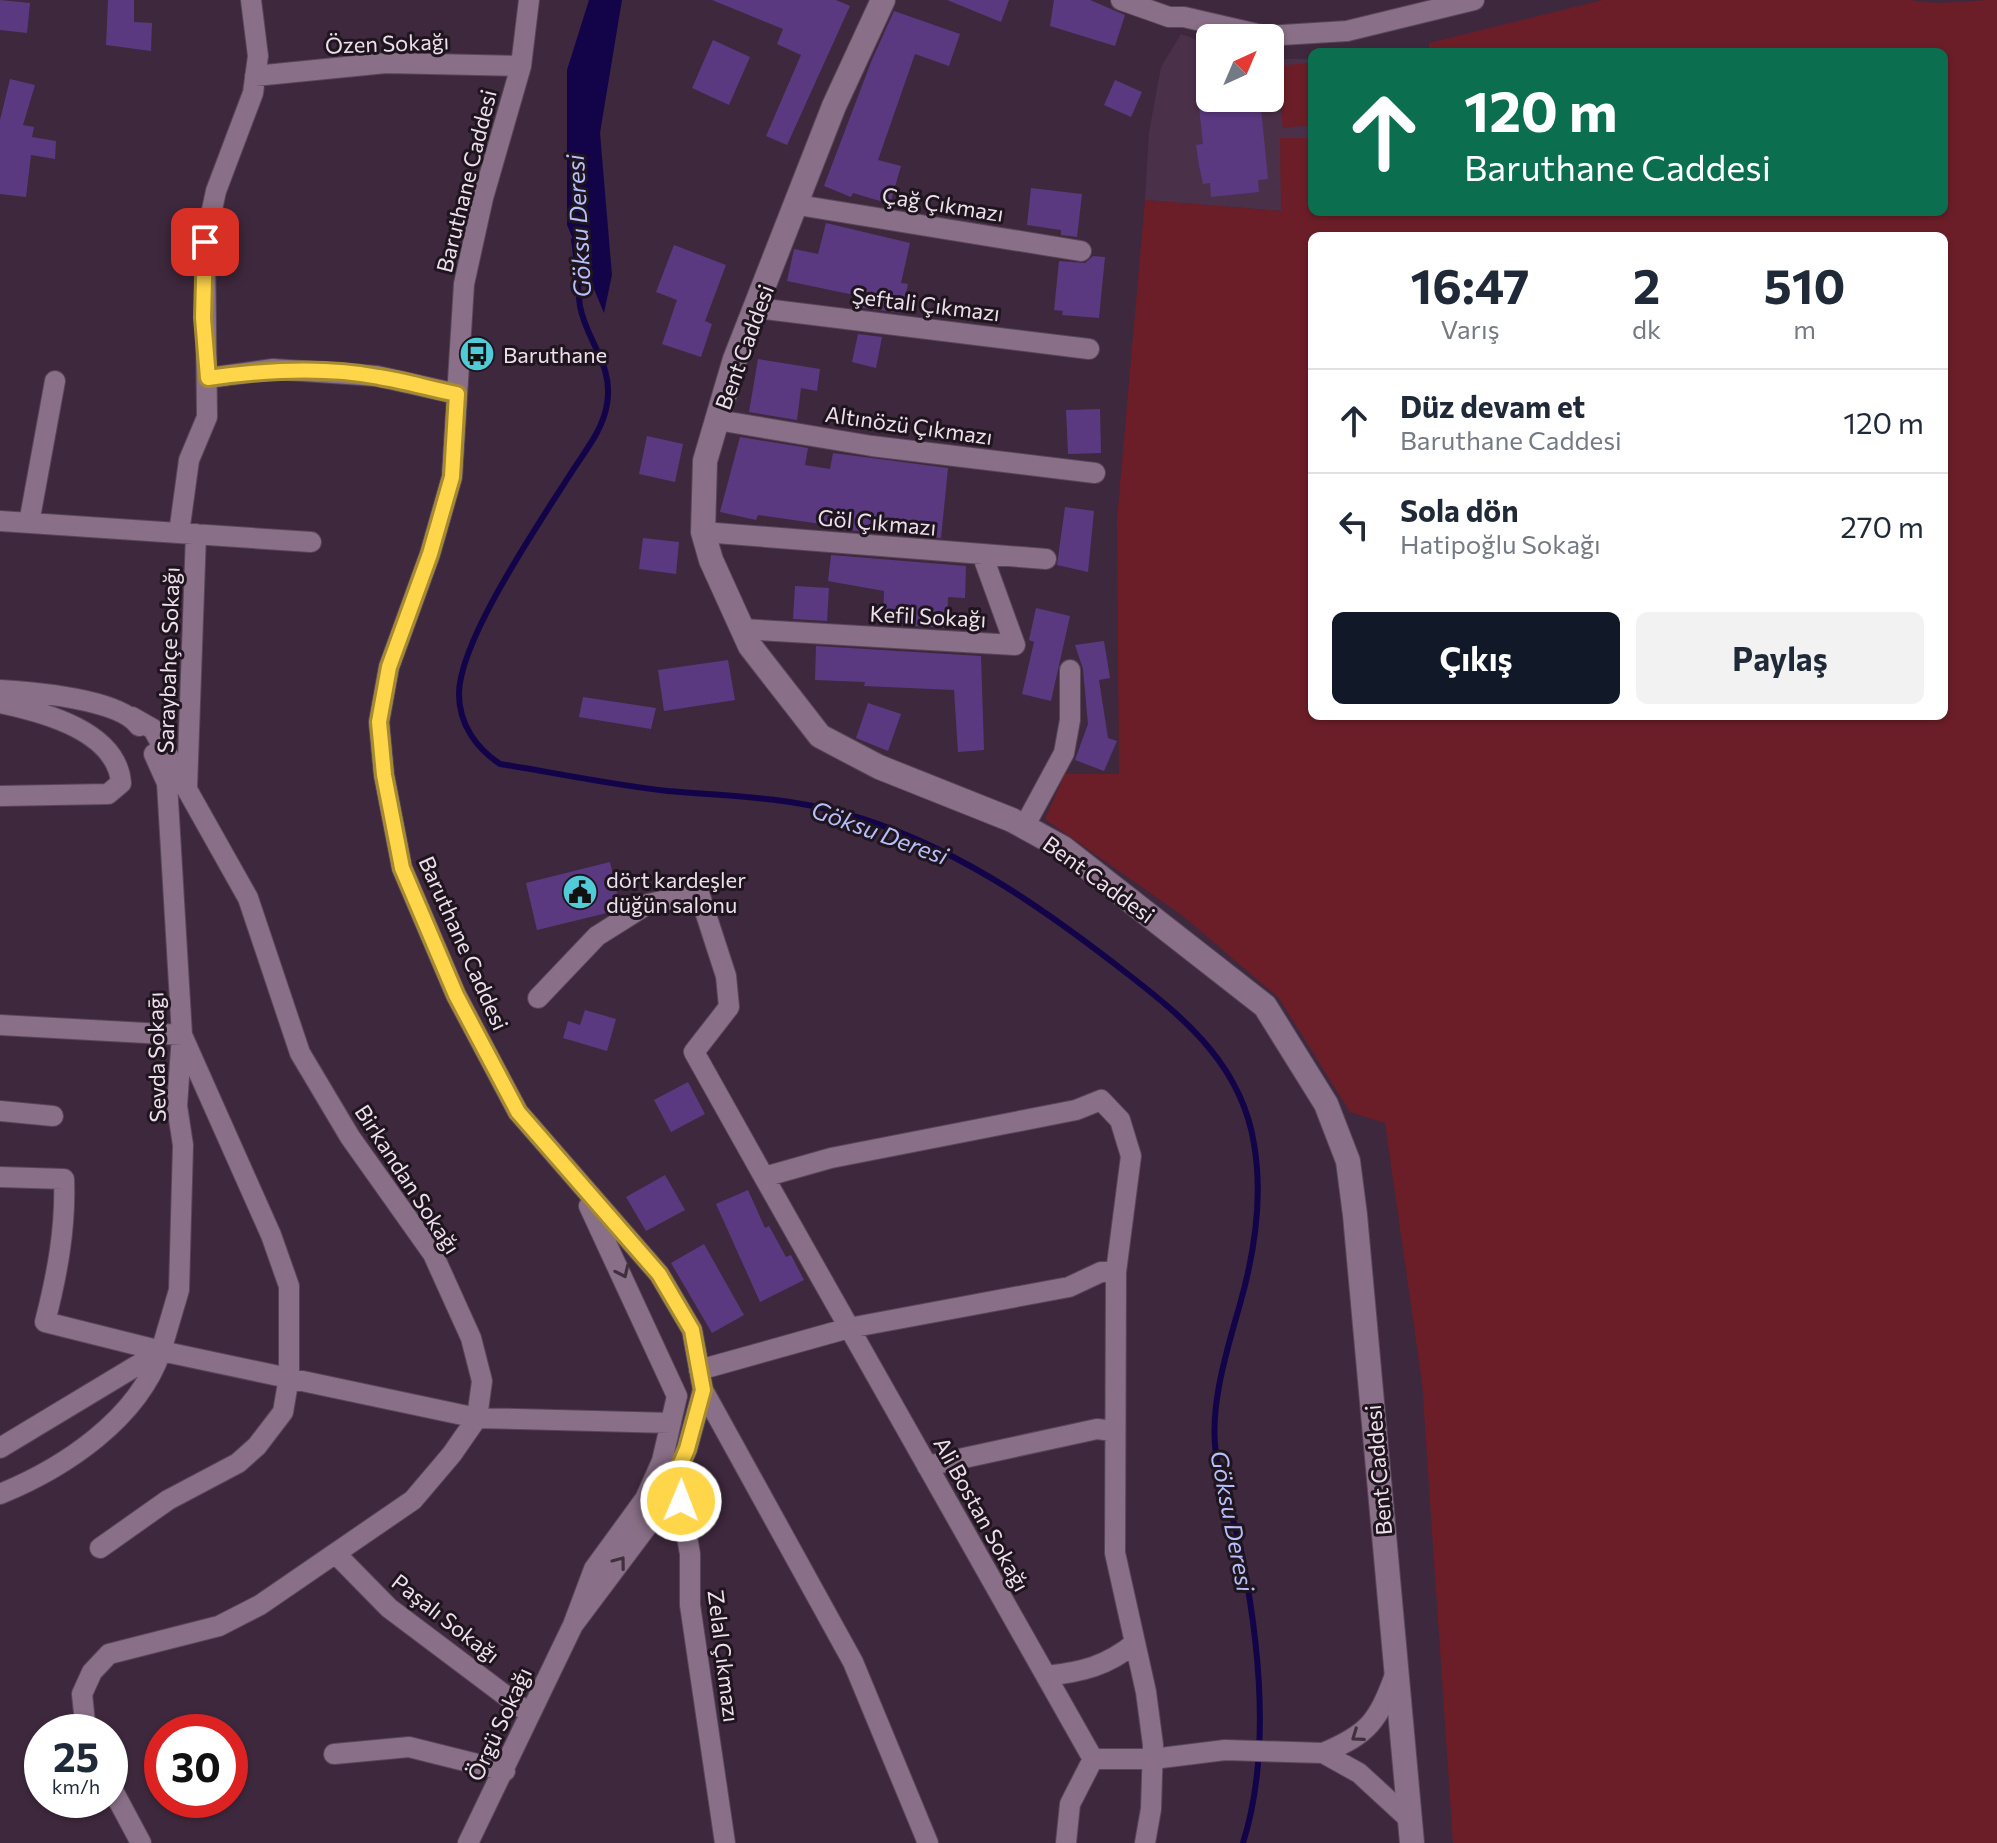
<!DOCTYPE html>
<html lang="tr">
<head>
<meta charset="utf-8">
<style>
	body { margin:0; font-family:Commissioner,sans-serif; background:#f2f2f3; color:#1f2937; height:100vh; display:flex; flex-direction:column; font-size:30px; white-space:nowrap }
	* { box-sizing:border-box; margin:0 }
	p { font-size:26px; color:#747a83 }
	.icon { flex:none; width:44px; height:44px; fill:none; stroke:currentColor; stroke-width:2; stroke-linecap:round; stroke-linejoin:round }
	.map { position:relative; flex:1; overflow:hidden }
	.drawer { position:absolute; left:1308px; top:232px; width:640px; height:488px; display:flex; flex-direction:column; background:#fff; border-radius:12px; box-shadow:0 2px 6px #0004 }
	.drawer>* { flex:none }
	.top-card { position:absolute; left:1308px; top:48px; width:640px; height:168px; border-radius:12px; box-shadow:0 2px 6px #0004; background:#0b6e4f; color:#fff; overflow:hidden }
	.needle { width:52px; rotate:44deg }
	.fabs { position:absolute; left:1196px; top:24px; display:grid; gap:16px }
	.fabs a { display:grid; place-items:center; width:88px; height:88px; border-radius:12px; background:#fff; box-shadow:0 2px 6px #0004; font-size:40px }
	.speed { position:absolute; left:24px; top:1714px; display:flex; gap:16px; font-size:40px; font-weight:700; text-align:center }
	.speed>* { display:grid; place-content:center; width:104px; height:104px; border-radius:50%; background:#fff; box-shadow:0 2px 6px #0004; line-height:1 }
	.speed small { font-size:20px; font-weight:400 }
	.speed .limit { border:12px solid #d22; background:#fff; color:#111 }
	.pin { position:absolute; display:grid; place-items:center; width:68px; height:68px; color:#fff; margin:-34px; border-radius:16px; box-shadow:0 4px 12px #0006 }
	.me { position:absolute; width:88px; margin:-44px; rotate:1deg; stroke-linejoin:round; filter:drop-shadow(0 0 6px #0008) }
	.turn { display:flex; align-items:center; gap:28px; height:168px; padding:0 24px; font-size:36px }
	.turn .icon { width:104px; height:104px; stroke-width:2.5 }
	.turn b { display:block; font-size:56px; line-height:68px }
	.eta { display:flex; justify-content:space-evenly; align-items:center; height:136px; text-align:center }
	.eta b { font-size:48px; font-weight:700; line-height:56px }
	.button { display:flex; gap:16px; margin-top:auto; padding:16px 24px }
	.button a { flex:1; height:92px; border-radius:12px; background:#111827; color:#fff; font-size:32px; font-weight:700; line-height:92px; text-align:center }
	.button a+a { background:#f2f2f3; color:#1f2937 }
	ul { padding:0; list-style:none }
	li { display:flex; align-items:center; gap:24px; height:104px; padding:0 24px; border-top:2px solid #e0e1e3 }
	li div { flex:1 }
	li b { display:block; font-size:30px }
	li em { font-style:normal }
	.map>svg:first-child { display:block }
</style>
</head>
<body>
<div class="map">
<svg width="1997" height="1843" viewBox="0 0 1997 1843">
	<rect width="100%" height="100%" fill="#3e283d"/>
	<path fill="#4b304a" d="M1181,34L1210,44V98H1270V59H1312V138L1280,139L1282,211L1145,200L1149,132L1161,67Z"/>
	<path fill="#6b1e28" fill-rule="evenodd" d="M1603,0H1911C1937,6 1969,0 1997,0V1843H1453L1422,1382L1385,1123L1350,1112L1279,998L1183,916L1045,819L1065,774H1119L1117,519L1145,200L1281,211L1280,138H1312V212H1944V52H1429V43ZM1944,236V716H1312V236Z
		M1309,63L1312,125L1283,128L1276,66Z"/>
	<path fill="#13044a" d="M589,0H622L600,133L612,275L604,313L567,225V70Z"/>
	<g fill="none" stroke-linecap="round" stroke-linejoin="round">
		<path stroke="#13044a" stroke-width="6" d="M574,240C578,262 577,285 580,306C586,341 614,364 607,404C603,430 585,451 571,473C540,522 459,640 459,694C459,724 476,748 500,764C556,773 612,785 668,791C727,796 784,797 843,813C951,843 1041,906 1129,975C1187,1020 1242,1067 1254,1144C1263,1196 1254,1255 1240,1304C1227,1350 1209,1406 1216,1454C1221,1488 1236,1522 1242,1556C1260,1647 1271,1754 1243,1843"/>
	</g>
	<path fill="#5b3980" d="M0,0L30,3L27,33L0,30Z
		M108,0H134V22L152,23L151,51L106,45Z
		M712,0H836L850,6L787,145L766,136L801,55L777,44L783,29Z
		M947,0H1009L1001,22Z
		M1054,0H1090L1125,15L1115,46L1050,26Z
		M894,11L960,34L949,66L915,54L878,160L901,166L890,204L853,193L851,197L824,186L871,62Z
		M713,40L750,57L729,105L692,88Z
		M10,79L35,85L23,125L34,127L32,137L56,141L55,159L31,155L26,197L0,194V120Z
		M1115,80L1142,92L1131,117L1104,105Z
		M1198,98H1260L1268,179L1258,180L1259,192L1211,197L1210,183L1203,184L1199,165L1196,145L1203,144Z
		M1031,188L1082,194L1077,237L1061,235V230L1027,225Z
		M826,223L910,243L901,283L908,284L902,313L864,308L857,306L859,296L787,281L794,249L818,254Z
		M674,245L726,265L705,321L712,324L701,357L662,344L677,300L656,292Z
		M1093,256L1105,257L1099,318L1062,315L1063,311L1054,310L1059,261L1085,263Z
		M858,334L882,337L876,368L852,362Z
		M758,359L820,369L817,391L801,388L797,420L749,412Z
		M1100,409L1101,453L1068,454L1066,410Z
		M647,436L683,444L675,482L639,474Z
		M740,437L808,448L805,465L830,469L833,453L948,468L941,538L835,529V526L758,515L756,520L720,512Z
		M1065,507L1094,511L1088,572L1057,565Z
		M643,538L679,542L676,574L639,569Z
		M831,555L966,566L965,598L948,597L947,628L883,624L884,591L828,581Z
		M795,586L829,588L827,621L793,619Z
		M1036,608L1070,616L1051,701L1022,694L1034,642L1029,640Z
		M1104,641L1110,678L1099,680L1108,738L1117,741L1104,771L1075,760L1088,724L1083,669L1075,645Z
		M816,646L981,656L984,750L958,752L954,690L864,686L865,682L815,680Z
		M728,660L735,700L664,711L658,670Z
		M583,697L656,708L651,729L579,717Z
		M868,703L901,714L888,751L856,738Z
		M610,862L620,906L611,912L537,930L526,883Z
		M585,1010L616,1019L607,1051L563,1038L568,1021L580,1025Z
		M688,1082L705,1114L671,1132L654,1100Z
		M665,1175L685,1210L646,1231L626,1197Z
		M748,1190L765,1228L769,1226L786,1257L791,1255L804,1280L760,1302L716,1204Z
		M704,1244L744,1315L712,1333L671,1263Z"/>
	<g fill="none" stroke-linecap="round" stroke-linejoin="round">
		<defs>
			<path id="street" d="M529,0L521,66L483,198L464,284L452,477L430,554L389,667L379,722L384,775L402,868L456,995L518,1112L659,1274L692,1330L703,1390L687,1449L663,1505L573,1625
				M1121,0L1169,17H1184L1266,36L1347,31L1474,0
				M255,76L386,63L521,66
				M798,205L1081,251
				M757,308L1089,349
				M208,378L273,369L377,376L457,394
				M717,420L872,446L1095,473
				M0,521L311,542
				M29,523L55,381
				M703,532L1046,559
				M179,533L189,460L207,417L205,242L216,191L253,93L258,56L251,0
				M742,629L1015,645L982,554
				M0,690C33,692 120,699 139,726
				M0,703C43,712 117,731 121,783L108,794L0,796
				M187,788L196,534
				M1024,827L1064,753L1070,720V670
				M538,998L597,936L648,904L699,893L726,976L729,1007L694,1052L764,1177L831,1158L1076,1110L1101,1100L1120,1120L1131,1156L1116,1272L1115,1553L1146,1692L1153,1745L1151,1809L1145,1843
				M0,1025L182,1035L271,1235L289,1286V1377L283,1412L257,1446L238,1463L168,1500L100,1548
				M0,1111L53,1116
				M0,1177L64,1179C66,1228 57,1275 45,1322L161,1351L477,1418L671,1423
				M764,1177L1093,1759H1153L1225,1750L1323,1753
				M699,1370L849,1328L1069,1287L1101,1272H1116
				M703,1390L853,1662L928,1843
				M0,1448L161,1351L179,1290L183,1145L177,1106L182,1035L167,783L154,754
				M927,1466L1097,1429L1113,1431
				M676,1475L690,1554V1605L725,1843
				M0,1494C64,1468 138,1419 161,1351
				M336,1554L389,1608L530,1714
				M1395,1675C1378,1721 1369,1734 1323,1753L1359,1773L1410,1820
				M1046,1676C1082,1672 1107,1666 1135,1643
				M86,1732L82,1694L92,1672L109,1654L219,1626L260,1605L413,1500L452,1454L477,1418L482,1381L471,1338L433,1254L350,1137L300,1053L248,898L153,729L132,717
				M334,1754L409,1747L505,1771
				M110,1785L141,1843
				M468,1843L573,1625L594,1569L645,1499L662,1461L677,1396L589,1206
				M1066,1843L1070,1804L1093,1759"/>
			<path id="secondary" d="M883,0L834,106L735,359L705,461L703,532L711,560L750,646L820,736L879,767L1012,820L1063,848L1265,1006L1326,1104L1348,1161L1355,1215L1412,1843"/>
		</defs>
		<use href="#street" stroke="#584658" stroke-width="22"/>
		<use href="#secondary" stroke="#584658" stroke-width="26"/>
		<use href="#street" stroke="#896f87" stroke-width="20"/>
		<use href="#secondary" stroke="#896f87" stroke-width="24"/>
	</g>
	<defs><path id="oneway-chevron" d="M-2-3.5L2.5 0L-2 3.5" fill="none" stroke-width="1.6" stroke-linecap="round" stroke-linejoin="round" transform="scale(2)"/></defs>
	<g stroke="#3f303e">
		<use href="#oneway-chevron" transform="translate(623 1272) rotate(65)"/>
		<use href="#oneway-chevron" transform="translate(620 1562) rotate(-53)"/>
		<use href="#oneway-chevron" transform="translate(1357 1736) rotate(145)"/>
	</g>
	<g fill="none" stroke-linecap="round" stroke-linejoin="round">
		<defs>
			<path id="route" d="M205,242L203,318L208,378C264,370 323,366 379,377C405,381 431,389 457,394L452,477L430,554L389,667L379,722L384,775L402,868L456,995L518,1112L659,1274L692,1330L703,1390L687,1449L676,1475L681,1501"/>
		</defs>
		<use href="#route" stroke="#a68a30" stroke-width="20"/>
		<use href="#route" stroke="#ffd54a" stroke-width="14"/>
	</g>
	<defs>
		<symbol id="bus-disc" viewBox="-11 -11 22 22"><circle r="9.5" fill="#52cbd8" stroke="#1f151e"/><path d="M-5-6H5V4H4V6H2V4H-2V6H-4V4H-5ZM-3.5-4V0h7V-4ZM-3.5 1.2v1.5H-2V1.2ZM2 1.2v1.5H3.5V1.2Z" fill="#111"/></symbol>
		<symbol id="civic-disc" viewBox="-11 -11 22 22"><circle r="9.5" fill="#52cbd8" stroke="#1f151e"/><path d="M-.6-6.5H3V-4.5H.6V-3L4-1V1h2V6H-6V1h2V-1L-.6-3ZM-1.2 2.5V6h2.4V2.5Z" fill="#111"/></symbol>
	</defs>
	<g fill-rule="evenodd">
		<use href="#bus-disc" x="457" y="334" width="40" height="40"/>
		<use href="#civic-disc" x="560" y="872" width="40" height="40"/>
	</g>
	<g text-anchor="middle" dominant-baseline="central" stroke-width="6" stroke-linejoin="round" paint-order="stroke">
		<g font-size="22" fill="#eddfec" stroke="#1f151e">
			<text transform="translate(387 43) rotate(-2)">Özen Sokağı</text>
			<text transform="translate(466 181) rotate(-76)">Baruthane Caddesi</text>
			<text transform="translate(943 204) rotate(9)">Çağ Çıkmazı</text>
			<text transform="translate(926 304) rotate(7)">Şeftali Çıkmazı</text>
			<text transform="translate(744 347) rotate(-70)">Bent Caddesi</text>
			<text transform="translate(909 425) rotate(8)">Altınözü Çıkmazı</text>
			<text transform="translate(877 522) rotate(5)">Göl Çıkmazı</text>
			<text transform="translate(928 616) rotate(3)">Kefil Sokağı</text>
			<text transform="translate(168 660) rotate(-88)">Saraybahçe Sokağı</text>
			<text transform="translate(1099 879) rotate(36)">Bent Caddesi</text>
			<text transform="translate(464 943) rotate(66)">Baruthane Caddesi</text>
			<text transform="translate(156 1057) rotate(-91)">Sevda Sokaḡı</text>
			<text transform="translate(408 1179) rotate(57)">Birkandan Sokağı</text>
			<text transform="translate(1378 1470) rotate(-95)">Bent Caddesi</text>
			<text transform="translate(982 1514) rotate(61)">Ali Bostan Sokağı</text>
			<text transform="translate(446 1618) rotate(38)">Paşalı Sokağı</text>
			<text transform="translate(724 1656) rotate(83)">Zelal Çıkmazı</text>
			<text transform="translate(499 1724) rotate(-65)">Örgü Sokağı</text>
		</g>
		<g font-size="22" fill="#eddfec" stroke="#1f151e" text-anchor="start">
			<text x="503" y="354">Baruthane</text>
			<text x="606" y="879">dört kardeşler<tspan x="606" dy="25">düğün salonu</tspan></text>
		</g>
		<g font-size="24" font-style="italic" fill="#b6befc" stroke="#1f151e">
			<text transform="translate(578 226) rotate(-93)">Göksu Deresi</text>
			<text transform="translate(880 832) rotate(20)">Göksu Deresi</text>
			<text transform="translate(1233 1521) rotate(79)">Göksu Deresi</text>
		</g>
	</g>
</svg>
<div class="fabs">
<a><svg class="needle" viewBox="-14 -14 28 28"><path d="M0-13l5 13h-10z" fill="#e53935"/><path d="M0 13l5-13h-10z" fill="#747a83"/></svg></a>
</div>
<div class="speed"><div>25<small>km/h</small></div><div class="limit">30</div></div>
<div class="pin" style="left:205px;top:242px;background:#d93025"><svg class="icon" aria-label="arrive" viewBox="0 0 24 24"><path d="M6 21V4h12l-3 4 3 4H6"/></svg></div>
<svg class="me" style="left:681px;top:1501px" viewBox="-20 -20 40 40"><circle r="17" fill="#ffd54a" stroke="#fff" stroke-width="3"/><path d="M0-11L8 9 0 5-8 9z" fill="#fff"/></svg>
<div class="top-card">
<div class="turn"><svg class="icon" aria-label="ahead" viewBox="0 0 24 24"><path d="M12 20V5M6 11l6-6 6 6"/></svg><div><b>120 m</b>Baruthane Caddesi</div></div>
</div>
<section class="drawer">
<div class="eta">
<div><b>16:47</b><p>Varış</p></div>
<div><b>2</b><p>dk</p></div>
<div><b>510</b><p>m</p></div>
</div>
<ul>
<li><svg class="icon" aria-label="ahead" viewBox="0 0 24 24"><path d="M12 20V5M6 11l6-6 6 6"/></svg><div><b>Düz devam et</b><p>Baruthane Caddesi</p></div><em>120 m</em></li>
<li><svg class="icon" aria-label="left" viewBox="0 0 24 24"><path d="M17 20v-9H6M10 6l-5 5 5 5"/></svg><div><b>Sola dön</b><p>Hatipoğlu Sokağı</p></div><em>270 m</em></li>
</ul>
<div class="button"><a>Çıkış</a><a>Paylaş</a></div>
</section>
</div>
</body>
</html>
